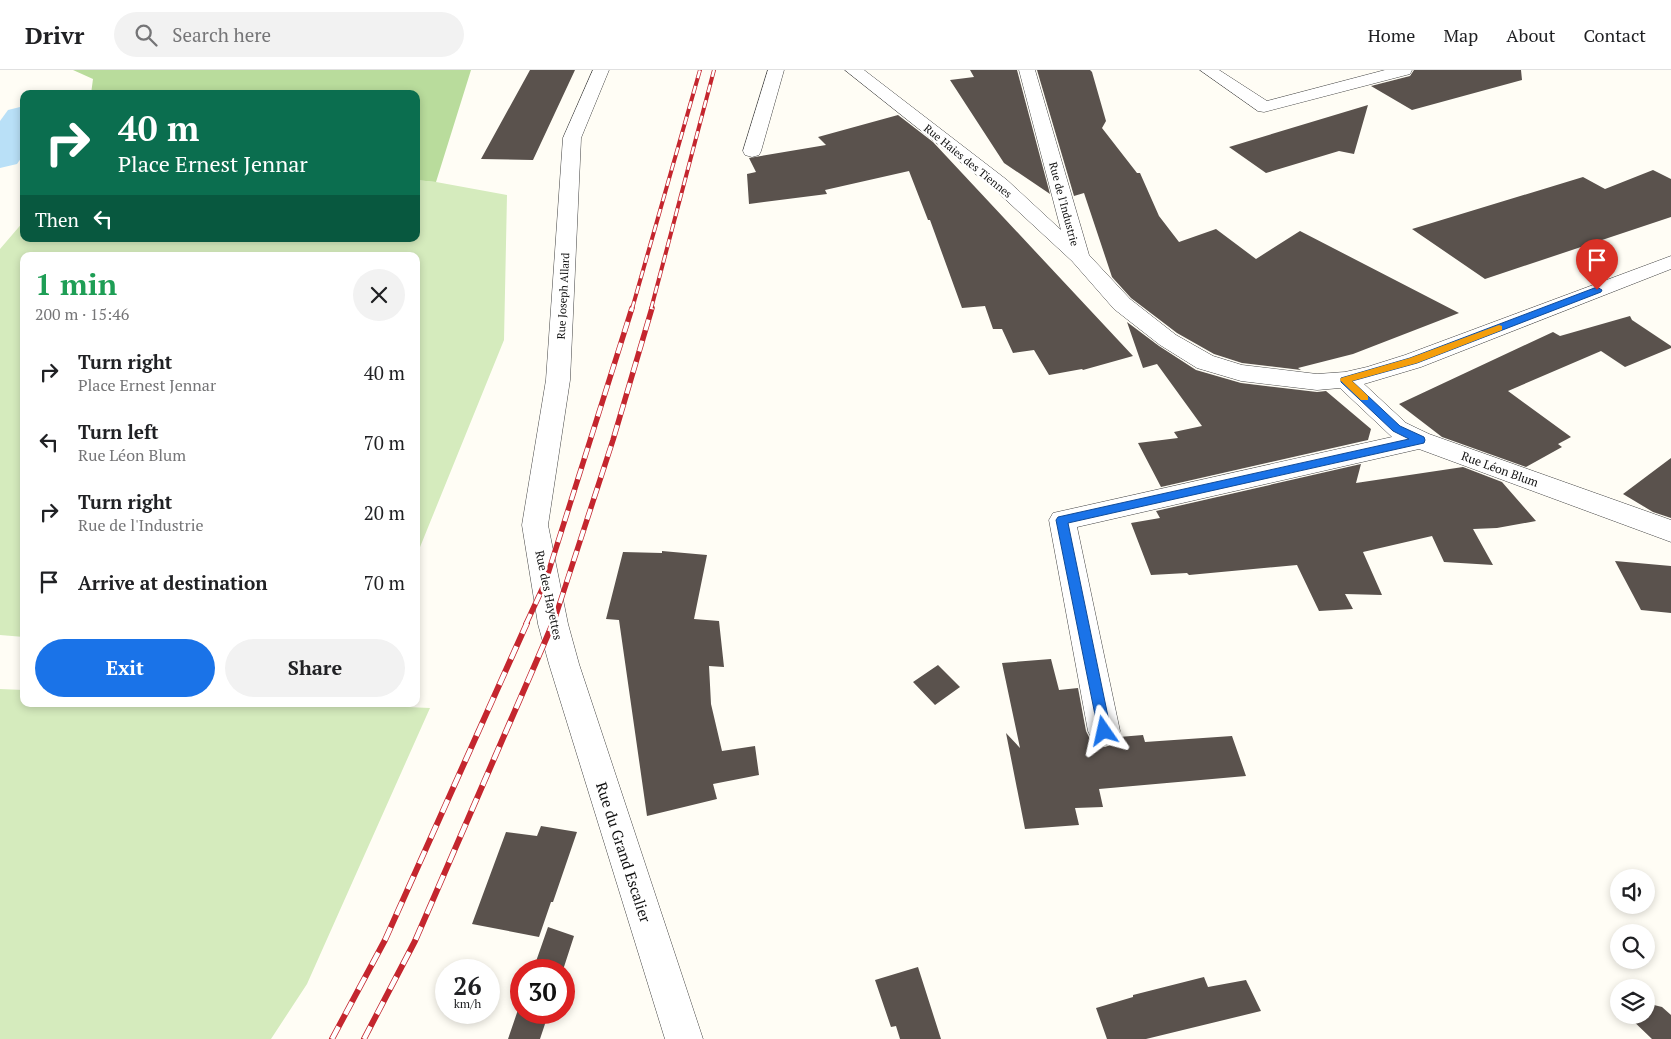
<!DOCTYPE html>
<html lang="en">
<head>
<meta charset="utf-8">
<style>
	body { margin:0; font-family:"PT Serif",serif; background:#f2f2f2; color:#202124; height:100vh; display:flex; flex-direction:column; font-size:19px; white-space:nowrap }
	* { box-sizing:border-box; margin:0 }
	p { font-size:16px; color:#757577 }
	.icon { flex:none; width:28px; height:28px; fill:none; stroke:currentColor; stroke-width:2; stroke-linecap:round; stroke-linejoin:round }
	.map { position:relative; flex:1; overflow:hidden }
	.side { position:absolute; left:20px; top:182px; width:400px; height:455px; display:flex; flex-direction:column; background:#fff; border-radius:10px; box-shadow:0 2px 8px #0003 }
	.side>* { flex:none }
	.top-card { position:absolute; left:20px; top:20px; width:400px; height:152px; border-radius:10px; box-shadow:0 2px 8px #0003; background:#0b6e4f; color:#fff; overflow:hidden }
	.tools { position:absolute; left:1610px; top:799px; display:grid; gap:10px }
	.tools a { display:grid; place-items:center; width:45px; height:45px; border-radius:50%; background:#fff; box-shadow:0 2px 8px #0003; font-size:25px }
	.speed { position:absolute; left:435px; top:889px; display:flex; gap:10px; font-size:25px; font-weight:700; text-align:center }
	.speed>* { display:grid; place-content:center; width:65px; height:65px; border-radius:50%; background:#fff; box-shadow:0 2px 8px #0003; line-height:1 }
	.speed small { font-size:12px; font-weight:400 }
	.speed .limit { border:8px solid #d22; background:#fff; color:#111 }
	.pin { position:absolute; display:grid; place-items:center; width:42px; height:42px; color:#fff; margin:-51px -21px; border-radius:50% 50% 50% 0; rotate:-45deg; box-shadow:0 0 5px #0007 }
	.pin .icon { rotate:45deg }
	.me { position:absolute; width:55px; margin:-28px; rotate:349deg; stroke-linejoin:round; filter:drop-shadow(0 0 4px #0008) }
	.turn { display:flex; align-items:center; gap:18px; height:105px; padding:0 15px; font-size:22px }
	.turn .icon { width:65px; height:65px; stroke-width:2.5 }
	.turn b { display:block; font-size:35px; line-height:42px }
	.then { display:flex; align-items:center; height:48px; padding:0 15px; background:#0003; gap:10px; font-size:19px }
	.round { display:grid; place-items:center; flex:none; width:52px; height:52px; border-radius:26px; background:#f2f2f2 }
	.headline { display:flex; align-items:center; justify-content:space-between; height:85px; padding:0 15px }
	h1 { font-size:30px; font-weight:800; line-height:38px; color:#1e9e55 }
	.cta { display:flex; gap:10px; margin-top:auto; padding:10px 15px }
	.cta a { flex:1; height:58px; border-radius:30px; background:#1a73e8; color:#fff; font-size:20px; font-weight:800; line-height:58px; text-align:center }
	.cta a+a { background:#f2f2f2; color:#202124 }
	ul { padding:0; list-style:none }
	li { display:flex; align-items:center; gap:15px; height:70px; padding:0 15px }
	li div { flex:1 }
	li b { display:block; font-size:19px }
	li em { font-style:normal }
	header { display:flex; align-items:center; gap:30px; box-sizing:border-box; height:70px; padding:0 25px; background:#fff; border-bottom:1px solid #e0e0e0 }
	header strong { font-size:24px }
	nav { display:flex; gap:28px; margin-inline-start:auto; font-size:18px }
	.search { width:350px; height:45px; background:#f2f2f2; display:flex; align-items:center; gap:12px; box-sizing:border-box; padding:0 18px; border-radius:28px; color:#757577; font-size:19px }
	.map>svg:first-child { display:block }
</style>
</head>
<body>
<header>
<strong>Drivr</strong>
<div class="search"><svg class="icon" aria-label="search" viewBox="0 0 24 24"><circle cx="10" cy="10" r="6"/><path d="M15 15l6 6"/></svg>Search here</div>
<nav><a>Home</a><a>Map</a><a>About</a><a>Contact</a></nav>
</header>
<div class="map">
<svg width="1671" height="969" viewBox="0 0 1671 969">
	<rect width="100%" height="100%" fill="#fffdf5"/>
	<path fill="#d5ebbd" d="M416,110L436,112L507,125L504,270L416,487V186H24V567L0,565V179L24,151V169H416Z
		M0,619L24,620V634H342L430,638L307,914L271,969H0Z"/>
	<path fill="#b9dc9c" d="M73,0H471L436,112L416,110V24H91L93,9Z"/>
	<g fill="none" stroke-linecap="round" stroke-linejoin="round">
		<path fill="#b9e0f7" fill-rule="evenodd" d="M24,36V84L17,94L0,98V51L8,40Z"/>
	</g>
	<path fill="#5a524d" d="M530,0H575L533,90L481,89Z
		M970,0H1017L1050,124L1004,93L950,10L974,7Z
		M1037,0H1090L1092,2L1106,51L1102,58L1137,103H1140L1159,146L1179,172L1216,159L1256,189L1300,161L1459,243L1353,284L1298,298L1301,300L1242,293L1214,284L1177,263L1131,228L1112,207L1084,123L1074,126Z
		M1414,0H1521L1522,10L1412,40L1371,16L1410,6Z
		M1368,35L1354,84L1339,81L1266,103L1229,77Z
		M898,45L933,72L1133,286L1083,300L1082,299L1049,305L1034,280L1013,283L1002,259H993L985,236L962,238L930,150H928L909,101L825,120L827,124L749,134L747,104L756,102L749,88L826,75L818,67Z
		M1653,100L1671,109V147L1485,209L1412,159L1583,107L1605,119Z
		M1630,246L1632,250L1671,276V278L1625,297L1601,281L1508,321L1571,367L1558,374L1562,377L1526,397L1442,367L1399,334L1553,262L1560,266Z
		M1127,252L1159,276L1196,300L1241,313L1317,322L1326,321L1371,359L1368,370L1161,417L1138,373L1178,368L1174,362L1202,356L1157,294L1143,298Z
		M1671,388V448L1653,442L1623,424Z
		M1361,394L1356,413L1463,397L1502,412L1536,451L1497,458L1473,459L1493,495L1444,492L1432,466L1363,482L1382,525L1345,524L1353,539L1319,541L1297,495L1189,505L1187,503L1151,505L1131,453L1160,448L1156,441Z
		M662,481L707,485L694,549L719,551L724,597L709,596L711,634L722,681L755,676L759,705L713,714L717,729L647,746L619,550L606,549L623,482L662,483Z
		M1615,491L1671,496V543L1641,540Z
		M1051,589L1059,620L1078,618L1086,661L1092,673L1105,677L1116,673L1119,667L1143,665L1145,672L1232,666L1246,706L1099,719L1103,737L1075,738L1079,755L1025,759L1006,663L1020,678L1002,593Z
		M938,595L960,617L935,635L913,612Z
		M541,756L577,762L553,832H551L539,867L472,854L506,762L537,766Z
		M548,857L574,866L563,900H533Z
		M918,897L941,969H900L896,956L891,957L875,910Z
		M1204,907L1208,917L1246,910L1261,941L1146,969H1107L1096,938L1133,927V925Z
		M521,931V942H549L540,969H508Z
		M1646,933L1662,937L1671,945V969H1652L1627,945H1646Z"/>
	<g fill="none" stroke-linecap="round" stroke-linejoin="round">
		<defs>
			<path id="minor" d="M593,0H609L581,68L570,310L548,455L568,554L579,594L703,969H665L549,594L538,554L522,455L546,310L563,68Z
				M768,0H784L761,81L759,85L752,87L745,85L743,81Z
				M845,0H864L1007,110L1061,160L1019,0H1035L1089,185L1130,229L1176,265L1213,286L1242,295L1317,304L1345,302L1367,297L1405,285L1671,186V199L1421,297L1364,314L1406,353L1429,364L1671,450V472L1419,379L1077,457L1120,661L1115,671L1104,675L1093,671L1088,661L1049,450L1053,443L1392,367L1340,318L1317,320L1241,311L1197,298L1160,275L1114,239L1072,191L993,118Z
				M1200,0H1219L1267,31L1385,0H1412L1410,4L1264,42L1258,41Z"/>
		</defs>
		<use href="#minor" stroke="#444" stroke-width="1"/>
		<use href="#minor" fill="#fff" fill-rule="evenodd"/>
		<defs>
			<path id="rail-far2" d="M632,239L700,0
				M651,239L714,0"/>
			<path id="rail-far1" d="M526,554L545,513L632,238
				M553,554L613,370L652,238"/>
			<path id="rail" d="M332,969L385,870L527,553
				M364,969L415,871L553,553"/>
		</defs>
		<use href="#rail-far2" stroke="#c4262e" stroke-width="4"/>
		<use href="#rail-far1" stroke="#c4262e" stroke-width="5.5"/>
		<use href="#rail" stroke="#c4262e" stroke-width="6"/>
		<use href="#rail-far2" stroke="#fff" stroke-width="2.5" stroke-dasharray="8" stroke-linecap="butt"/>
		<use href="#rail-far1" stroke="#fff" stroke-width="4" stroke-dasharray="11" stroke-linecap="butt"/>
		<use href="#rail" stroke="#fff" stroke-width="4.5" stroke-dasharray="14" stroke-linecap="butt"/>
	</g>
	<path fill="#1a73e8" stroke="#114b97" d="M1597,217L1602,220L1601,222L1417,293L1352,311L1400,356L1424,367L1425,370L1424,373L1068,453L1111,661L1109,665L1104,667L1099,665L1056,450L1058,447L1409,369L1393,361L1341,312V308L1410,288Z"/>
	<path fill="#f59e0b" d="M1499,255L1502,256V260L1417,293L1352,311L1368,326V330H1361L1340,310L1341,308L1410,288Z"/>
	<g text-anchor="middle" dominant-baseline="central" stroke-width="5" stroke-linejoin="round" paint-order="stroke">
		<g font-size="11" fill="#111" stroke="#fff">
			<text transform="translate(968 91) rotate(39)">Rue Haies des Tiennes</text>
			<text transform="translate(1064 134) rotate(75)">Rue de l'Industrie</text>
			<text transform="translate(563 226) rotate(-87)">Rue Joseph Allard</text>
		</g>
		<g font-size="12" fill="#111" stroke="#fff">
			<text transform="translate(1500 399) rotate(20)">Rue Léon Blum</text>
			<text transform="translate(549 525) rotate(78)">Rue des Hayettes</text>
		</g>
		<g font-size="15" fill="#111" stroke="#fff">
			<text transform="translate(624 782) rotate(72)">Rue du Grand Escalier</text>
		</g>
	</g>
</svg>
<div class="tools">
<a><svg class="icon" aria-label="sound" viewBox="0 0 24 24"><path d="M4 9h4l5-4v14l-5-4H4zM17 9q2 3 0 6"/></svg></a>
<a><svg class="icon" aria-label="search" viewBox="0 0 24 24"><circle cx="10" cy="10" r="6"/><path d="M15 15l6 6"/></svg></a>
<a><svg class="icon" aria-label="layers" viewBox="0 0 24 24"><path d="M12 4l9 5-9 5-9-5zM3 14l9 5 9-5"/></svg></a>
</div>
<div class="speed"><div>26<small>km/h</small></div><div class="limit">30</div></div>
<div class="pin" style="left:1597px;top:220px;background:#d93025"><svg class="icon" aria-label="arrive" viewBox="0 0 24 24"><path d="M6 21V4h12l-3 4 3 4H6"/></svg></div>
<svg class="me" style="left:1104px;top:661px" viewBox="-20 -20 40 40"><path d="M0-17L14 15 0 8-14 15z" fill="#1a73e8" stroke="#fff" stroke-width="4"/></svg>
<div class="top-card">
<div class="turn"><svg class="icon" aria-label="right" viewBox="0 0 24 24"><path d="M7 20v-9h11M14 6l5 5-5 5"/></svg><div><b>40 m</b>Place Ernest Jennar</div></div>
<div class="then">Then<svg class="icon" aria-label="left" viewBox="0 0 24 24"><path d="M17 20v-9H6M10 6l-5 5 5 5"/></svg></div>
</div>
<section class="side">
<div class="headline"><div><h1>1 min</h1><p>200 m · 15:46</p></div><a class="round"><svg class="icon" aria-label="close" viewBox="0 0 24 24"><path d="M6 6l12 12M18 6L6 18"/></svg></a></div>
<ul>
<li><svg class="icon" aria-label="right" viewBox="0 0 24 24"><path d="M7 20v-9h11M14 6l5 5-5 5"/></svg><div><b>Turn right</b><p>Place Ernest Jennar</p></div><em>40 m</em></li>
<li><svg class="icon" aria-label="left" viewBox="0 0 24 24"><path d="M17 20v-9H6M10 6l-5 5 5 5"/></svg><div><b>Turn left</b><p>Rue Léon Blum</p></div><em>70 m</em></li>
<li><svg class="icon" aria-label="right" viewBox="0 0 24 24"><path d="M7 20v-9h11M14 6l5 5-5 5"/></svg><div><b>Turn right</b><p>Rue de l'Industrie</p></div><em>20 m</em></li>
<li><svg class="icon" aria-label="arrive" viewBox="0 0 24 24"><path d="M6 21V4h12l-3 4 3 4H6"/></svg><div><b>Arrive at destination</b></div><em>70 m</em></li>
</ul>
<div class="cta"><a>Exit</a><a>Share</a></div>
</section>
</div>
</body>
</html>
